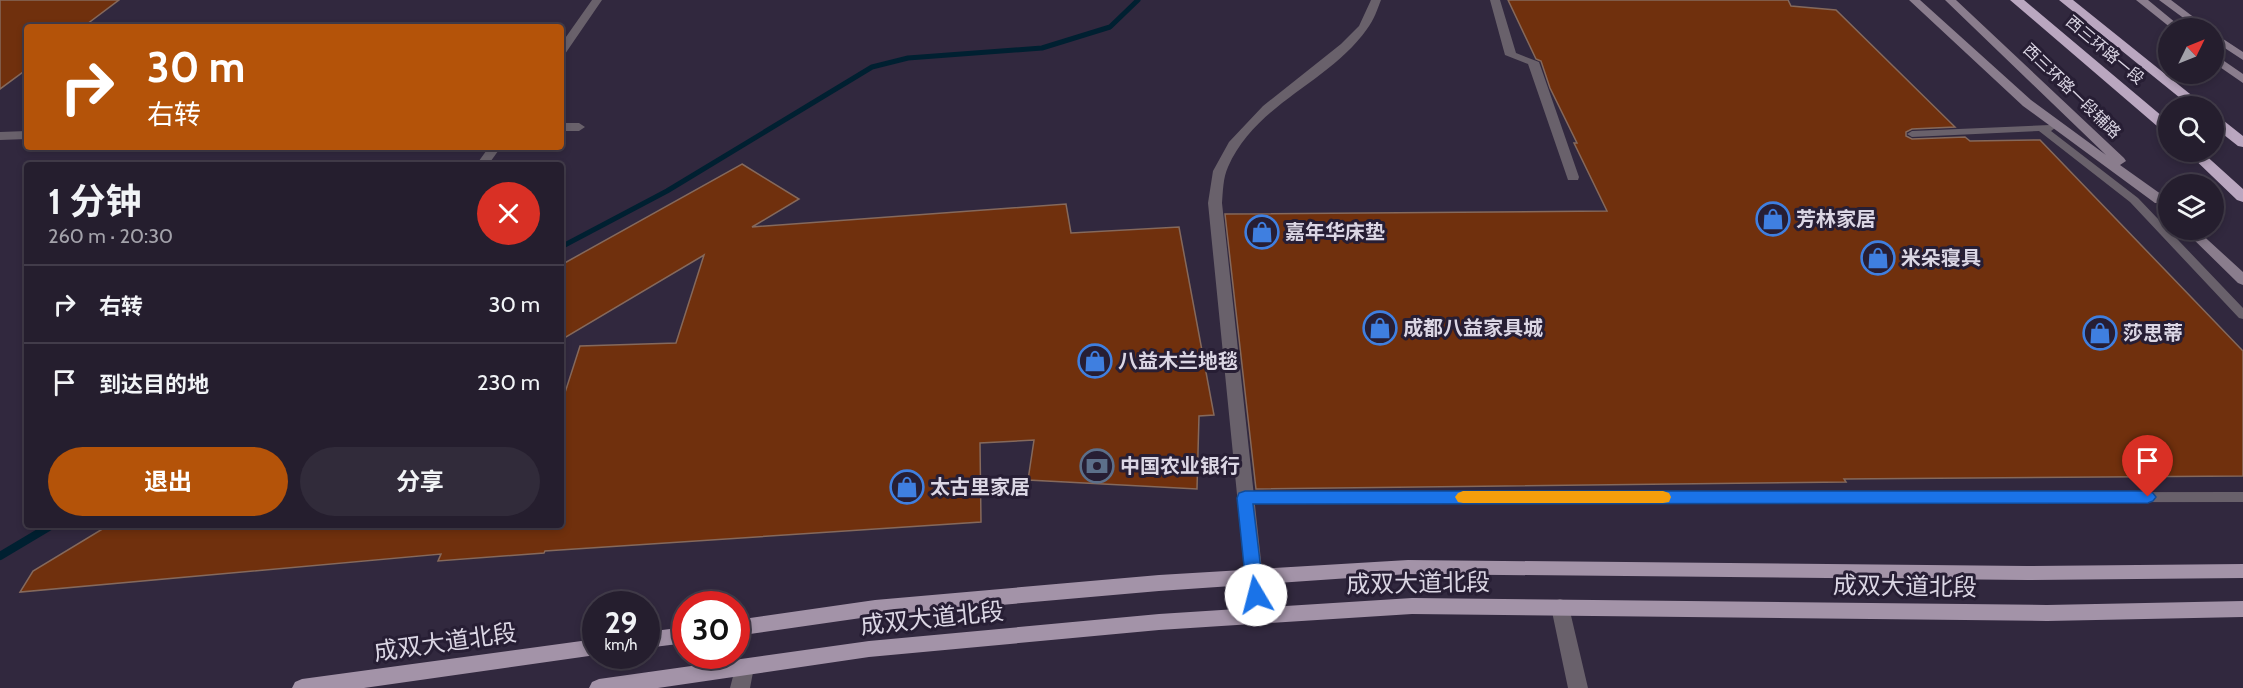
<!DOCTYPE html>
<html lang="zh">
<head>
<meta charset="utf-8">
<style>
	body { margin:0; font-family:Cabin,"Noto Sans SC",sans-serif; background:#312b3a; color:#f1f3f6; height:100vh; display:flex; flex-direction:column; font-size:22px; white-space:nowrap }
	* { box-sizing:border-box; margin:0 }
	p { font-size:20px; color:#a3a2aa }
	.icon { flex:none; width:33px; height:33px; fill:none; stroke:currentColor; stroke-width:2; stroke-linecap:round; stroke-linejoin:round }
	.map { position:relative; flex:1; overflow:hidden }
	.sheet { position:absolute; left:24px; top:162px; width:540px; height:366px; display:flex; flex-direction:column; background:#251e2e; border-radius:6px; box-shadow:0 3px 9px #0003,0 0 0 2px #423c4a }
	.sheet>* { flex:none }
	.guide { position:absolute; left:24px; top:24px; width:540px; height:126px; border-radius:6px; box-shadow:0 3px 9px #0003,0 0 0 2px #423c4a; background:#b45309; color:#fff; overflow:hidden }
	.needle { width:39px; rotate:47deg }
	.fabs { position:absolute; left:2158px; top:18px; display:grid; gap:12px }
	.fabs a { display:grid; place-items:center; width:66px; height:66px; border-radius:50%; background:#251e2e; box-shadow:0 3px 9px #0003,0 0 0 2px #423c4a; font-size:30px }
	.speed { position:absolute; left:582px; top:591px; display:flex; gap:12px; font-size:30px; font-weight:700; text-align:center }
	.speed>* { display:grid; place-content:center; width:78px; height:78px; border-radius:50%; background:#251e2e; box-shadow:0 3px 9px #0003,0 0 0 2px #423c4a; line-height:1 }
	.speed small { font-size:15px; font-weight:400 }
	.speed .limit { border:9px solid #d22; background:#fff; color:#111 }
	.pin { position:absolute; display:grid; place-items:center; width:51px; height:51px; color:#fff; margin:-62px -26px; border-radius:50% 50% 50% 0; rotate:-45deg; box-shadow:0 0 6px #0007 }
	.pin .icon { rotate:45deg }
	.me { position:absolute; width:66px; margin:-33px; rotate:352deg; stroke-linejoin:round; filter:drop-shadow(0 0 4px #0008) }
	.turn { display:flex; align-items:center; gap:21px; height:126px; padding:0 24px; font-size:27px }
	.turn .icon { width:78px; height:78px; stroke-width:2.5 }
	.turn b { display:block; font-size:42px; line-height:51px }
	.round { display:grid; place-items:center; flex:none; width:63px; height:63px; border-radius:32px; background:#312b3a }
	.overview { display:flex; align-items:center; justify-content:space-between; height:102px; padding:0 24px }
	h1 { font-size:36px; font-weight:700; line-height:45px }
	.button { display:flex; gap:12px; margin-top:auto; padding:12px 24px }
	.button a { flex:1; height:69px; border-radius:36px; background:#b45309; color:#fff; font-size:24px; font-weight:700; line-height:69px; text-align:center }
	.button a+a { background:#312b3a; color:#f1f3f6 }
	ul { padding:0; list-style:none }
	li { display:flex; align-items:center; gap:18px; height:78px; padding:0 24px; border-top:2px solid #423c4a }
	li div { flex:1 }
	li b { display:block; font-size:22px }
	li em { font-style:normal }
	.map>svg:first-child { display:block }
</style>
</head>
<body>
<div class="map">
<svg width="2243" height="688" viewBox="0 0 2243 688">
	<rect width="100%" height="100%" fill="#31283e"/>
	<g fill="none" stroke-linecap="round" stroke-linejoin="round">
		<path stroke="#002031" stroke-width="5" d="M561,247L667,191L872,67L908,58L1042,48L1110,27L1138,0"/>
		<path stroke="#002031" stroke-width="8" d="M0,556L52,525"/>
	</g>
	<path fill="#70300d" stroke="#85695c" stroke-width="1.5" d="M0,0H119L83,27H27V69L0,89Z
		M1508,0H1788L1791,6L1836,10L1955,127L1912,129L1906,132V136L1912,139L1965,137L1970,141L2040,140L2243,351V476L1844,479L1846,482L1256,489L1225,214L1607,211L1574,143H1577L1550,88L1541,61L1536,59Z
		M742,164L799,199L752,227L1066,204L1071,233L1179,227L1214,415L1199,416L1197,489L1028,480L1034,440L980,443L981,522L545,551L544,553L438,561L441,554L20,592L33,571L109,525H561V405L580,346L676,343L704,255L561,340V265Z"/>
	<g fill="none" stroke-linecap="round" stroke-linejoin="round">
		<path fill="#69616b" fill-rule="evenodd" d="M2050,125L2055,128L2051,131L2138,198L2243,308V319L2239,318L2130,202L2039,131L1912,137L1907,134L1912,131Z
			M2243,492V502L1245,503L1240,502L1238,498L1240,494L1245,493Z"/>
		<path fill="#69616b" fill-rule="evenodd" d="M592,0H602L565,54L561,55V44Z
			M1371,0H1381C1377,10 1374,20 1367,29C1329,83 1256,103 1228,167C1223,178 1223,191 1222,203L1267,615L1265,621L1258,623L1251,621L1249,615L1208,203L1213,171L1229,142L1263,106L1341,44L1359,26Z
			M1490,0H1500L1516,53L1539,62L1579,177L1578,180H1568L1567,177L1528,64L1505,55Z
			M561,123H579L585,127L579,131H561Z
			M27,131V139L0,140V132Z
			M489,147H501L488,165H476Z
			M1560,599L1566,601L1569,607L1588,688H1568L1551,607L1554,601Z
			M744,659L751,661L754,667L750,688H730L737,661Z"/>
		<path fill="#8a7d8d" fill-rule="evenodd" d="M1909,0H1920L2031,100L2106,155L1945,0H1956L2124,158L2126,161L2120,165L2165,197L2167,200L2165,203H2155L2023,106Z
			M2136,0H2148L2182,28H2171Z
			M2159,0H2171L2208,28H2197Z
			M2214,33L2243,52V60L2214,41Z
			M2214,54L2243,74V83L2214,63Z
			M2184,230H2197L2243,272V285L2238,283Z"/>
		<path fill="#a393a8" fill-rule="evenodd" d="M1408,560L2027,566L2243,564V578L2027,580L1408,574L1159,591L875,616L736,636V620L875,600L1159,575Z
			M1412,598L2047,605L2243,601V617L2047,621L1412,614L1159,630L869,657L658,688H589L592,682L599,679L869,641L1159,614Z
			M686,627V643L646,648V632Z
			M596,639V655L364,688H292L295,682L302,679Z"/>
		<path fill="#baa7c0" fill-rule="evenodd" d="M2010,0H2024L2169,122V133L2164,132Z
			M2059,0H2073L2205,106H2190Z
			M2214,116L2219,117L2243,136V147L2238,146L2214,127Z
			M2187,152H2202L2243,189V202L2237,200Z"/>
	</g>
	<path fill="#1a73e8" stroke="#114b97" stroke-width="1.5" d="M1245,491H2148L2153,493L2156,497L2153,501L2148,503L1253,504L1264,595L1261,600L1256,602L1250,600L1247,595L1237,498L1239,493Z"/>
	<path fill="#f59e0b" d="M1463,491H1663L1669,493L1671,497L1669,502L1663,503H1463L1458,502L1455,497L1458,493Z"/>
	<defs>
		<symbol id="shop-ring" viewBox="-11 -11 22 22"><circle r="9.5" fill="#271e34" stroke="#3f7fe0" stroke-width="1.5"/><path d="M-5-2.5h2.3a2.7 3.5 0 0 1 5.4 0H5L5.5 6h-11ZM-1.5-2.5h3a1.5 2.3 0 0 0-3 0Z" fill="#3f7fe0"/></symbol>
		<symbol id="bank-ring" viewBox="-11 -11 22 22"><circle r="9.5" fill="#271e34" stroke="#5c6f8a" stroke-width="1.5"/><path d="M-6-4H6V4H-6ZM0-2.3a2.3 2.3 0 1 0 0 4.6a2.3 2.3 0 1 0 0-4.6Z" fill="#5c6f8a"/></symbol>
	</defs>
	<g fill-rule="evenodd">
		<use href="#shop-ring" x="1754" y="200" width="38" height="38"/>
		<use href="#shop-ring" x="1243" y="213" width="38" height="38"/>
		<use href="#shop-ring" x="1859" y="239" width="38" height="38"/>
		<use href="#shop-ring" x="1361" y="309" width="38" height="38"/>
		<use href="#shop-ring" x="2081" y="314" width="38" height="38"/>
		<use href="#shop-ring" x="1076" y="342" width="38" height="38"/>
		<use href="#bank-ring" x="1078" y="447" width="38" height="38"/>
		<use href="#shop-ring" x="888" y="468" width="38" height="38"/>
	</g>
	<g text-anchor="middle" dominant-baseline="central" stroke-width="6" stroke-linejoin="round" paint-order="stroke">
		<g font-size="16" fill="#dbd6e4" stroke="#271e34">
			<text transform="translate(2105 50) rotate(40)">西三环路一段</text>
			<text transform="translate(2072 91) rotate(44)">西三环路一段辅路</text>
		</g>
		<g font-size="20" font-weight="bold" fill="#dbd6e4" stroke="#271e34" text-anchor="start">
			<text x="1796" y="219">芳林家居</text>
			<text x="1285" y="232">嘉年华床垫</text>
			<text x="1901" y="258">米朵寝具</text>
			<text x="1403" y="328">成都八益家具城</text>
			<text x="2123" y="333">莎思蒂</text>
			<text x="1118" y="361">八益木兰地毯</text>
			<text x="1120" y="466">中国农业银行</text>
			<text x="930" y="487">太古里家居</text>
		</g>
		<g font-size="24" fill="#dbd6e4" stroke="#271e34">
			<text transform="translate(1418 583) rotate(-1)">成双大道北段</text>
			<text transform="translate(1905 586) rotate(1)">成双大道北段</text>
			<text transform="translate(932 618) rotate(-6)">成双大道北段</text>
			<text transform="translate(445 642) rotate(-8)">成双大道北段</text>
		</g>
	</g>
</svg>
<div class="fabs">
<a><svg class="needle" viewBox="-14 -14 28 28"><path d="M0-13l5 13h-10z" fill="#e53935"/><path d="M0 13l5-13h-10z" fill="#a3a2aa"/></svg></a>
<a><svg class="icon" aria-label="search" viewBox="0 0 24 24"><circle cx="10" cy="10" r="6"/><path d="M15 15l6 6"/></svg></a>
<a><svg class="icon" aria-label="layers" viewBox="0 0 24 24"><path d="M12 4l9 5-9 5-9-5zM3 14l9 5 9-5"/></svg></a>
</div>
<div class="speed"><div>29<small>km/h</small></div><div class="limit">30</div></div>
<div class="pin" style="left:2148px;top:497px;background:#d93025"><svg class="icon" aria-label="arrive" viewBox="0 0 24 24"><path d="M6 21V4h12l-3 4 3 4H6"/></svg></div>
<svg class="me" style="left:1256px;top:595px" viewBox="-20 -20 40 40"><circle r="19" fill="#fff"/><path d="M0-13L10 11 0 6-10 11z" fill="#1a73e8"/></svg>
<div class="guide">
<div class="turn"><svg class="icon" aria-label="right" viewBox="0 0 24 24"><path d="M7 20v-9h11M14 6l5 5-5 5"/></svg><div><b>30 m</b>右转</div></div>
</div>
<section class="sheet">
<div class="overview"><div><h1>1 分钟</h1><p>260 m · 20:30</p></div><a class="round" style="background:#d93025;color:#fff"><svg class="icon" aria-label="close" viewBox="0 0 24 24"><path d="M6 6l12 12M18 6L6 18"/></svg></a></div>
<ul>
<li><svg class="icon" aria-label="right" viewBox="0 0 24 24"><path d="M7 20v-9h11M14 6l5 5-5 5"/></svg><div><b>右转</b></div><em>30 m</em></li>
<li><svg class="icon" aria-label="arrive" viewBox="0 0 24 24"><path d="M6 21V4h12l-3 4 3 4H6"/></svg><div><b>到达目的地</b></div><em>230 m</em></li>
</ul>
<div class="button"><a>退出</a><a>分享</a></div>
</section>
</div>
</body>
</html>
